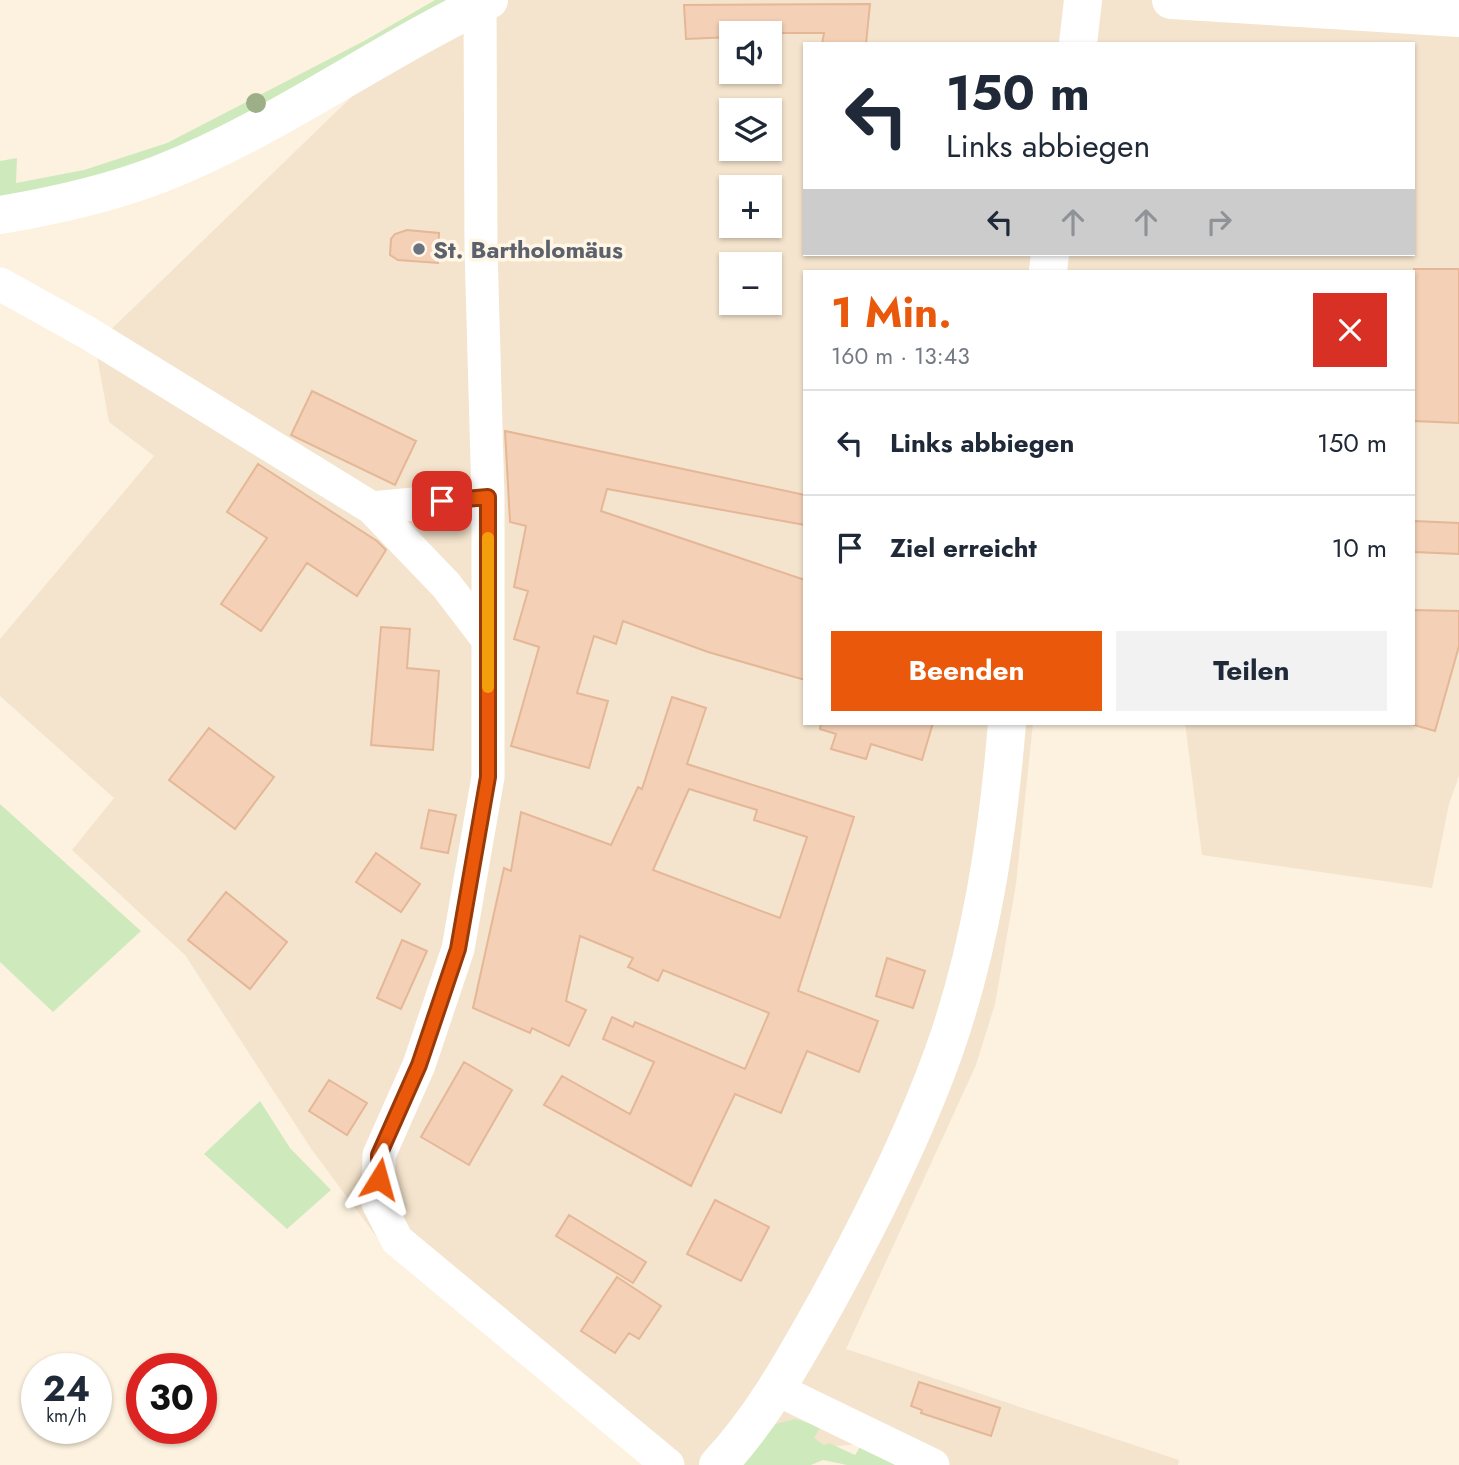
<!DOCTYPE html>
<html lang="de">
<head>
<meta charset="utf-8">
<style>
	body { margin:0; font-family:Jost,sans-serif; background:#f2f2f3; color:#1f2937; height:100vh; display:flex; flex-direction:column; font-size:26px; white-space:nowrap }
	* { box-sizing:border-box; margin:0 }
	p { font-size:23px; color:#747a83 }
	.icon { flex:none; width:38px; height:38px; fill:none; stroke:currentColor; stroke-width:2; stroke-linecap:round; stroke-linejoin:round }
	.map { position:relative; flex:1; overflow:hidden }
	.drawer { position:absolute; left:803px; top:270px; width:612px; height:455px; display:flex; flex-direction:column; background:#fff; border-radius:0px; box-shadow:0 2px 5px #0004 }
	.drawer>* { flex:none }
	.hud { position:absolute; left:803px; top:42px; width:612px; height:214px; border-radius:0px; box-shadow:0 2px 5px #0004; background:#fff; color:#1f2937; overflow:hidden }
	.controls { position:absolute; left:719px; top:21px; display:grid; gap:14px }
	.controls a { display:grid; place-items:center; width:63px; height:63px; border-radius:0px; background:#fff; box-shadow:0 2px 5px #0004; font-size:35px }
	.speed { position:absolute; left:21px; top:1353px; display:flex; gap:14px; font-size:35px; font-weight:700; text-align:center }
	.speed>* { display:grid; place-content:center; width:91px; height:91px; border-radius:50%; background:#fff; box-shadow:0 2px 5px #0004; line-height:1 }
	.speed small { font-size:18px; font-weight:400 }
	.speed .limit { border:10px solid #d22; background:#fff; color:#111 }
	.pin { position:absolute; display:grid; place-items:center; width:60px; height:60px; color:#fff; margin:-30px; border-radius:14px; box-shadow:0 4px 10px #0006 }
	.me { position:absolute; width:77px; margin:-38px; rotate:8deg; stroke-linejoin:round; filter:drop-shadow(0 0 5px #0008) }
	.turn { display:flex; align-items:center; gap:24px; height:147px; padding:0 28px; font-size:32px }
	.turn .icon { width:91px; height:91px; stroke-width:2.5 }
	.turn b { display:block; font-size:49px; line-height:60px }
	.lanes { display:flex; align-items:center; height:66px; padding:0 28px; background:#0003; justify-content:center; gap:35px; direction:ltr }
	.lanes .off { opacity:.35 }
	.round { display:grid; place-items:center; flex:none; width:74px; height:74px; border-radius:0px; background:#f2f2f3 }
	.head { display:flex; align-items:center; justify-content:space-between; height:119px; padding:0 28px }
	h1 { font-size:42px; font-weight:700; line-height:52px; color:#ea580c }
	.button { display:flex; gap:14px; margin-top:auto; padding:14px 28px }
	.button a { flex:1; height:80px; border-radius:0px; background:#ea580c; color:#fff; font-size:28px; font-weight:700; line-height:80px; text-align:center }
	.button a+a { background:#f2f2f3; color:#1f2937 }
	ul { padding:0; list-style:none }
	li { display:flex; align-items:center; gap:21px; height:105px; padding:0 28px; border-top:2px solid #e0e1e3 }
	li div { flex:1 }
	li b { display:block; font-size:26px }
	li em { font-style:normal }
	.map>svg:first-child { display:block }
</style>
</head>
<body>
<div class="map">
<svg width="1459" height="1465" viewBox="0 0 1459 1465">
	<rect width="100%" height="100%" fill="#fdf2df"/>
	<path fill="#f4e4cd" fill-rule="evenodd" d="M435,0H1459V776L1449,804L1432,888L1202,855L1185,723H1414V271H805V723H1033L1016,884L995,1004L976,1065L846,1349L1179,1460L1178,1465H907L859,1444L799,1450L774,1465H645L390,1255L312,1150L185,955L72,850L114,798L0,696V639L154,456L109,422L95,345L368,81ZM732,33H770V72H732ZM805,44H1414V254H805ZM732,110H770V149H732ZM732,187H770V226H732ZM732,264H770V303H732Z"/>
	<path fill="#ceeabd" d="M435,0H451L300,86L140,167L0,199V161L17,158L16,183L84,170L167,143L364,41Z
		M0,804L141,931L53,1012L0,962Z
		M260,1101L290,1148L331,1190L287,1229L204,1154Z
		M795,1419L826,1428L819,1429L814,1438L824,1445L829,1443L855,1455L862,1444L915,1465H847L823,1460L811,1465H740L776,1424Z"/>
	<path fill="#f3d0b6" stroke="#e5b796" stroke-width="2" fill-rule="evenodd" d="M870,4L866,44H822L824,33H732V37L686,39L684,5Z
		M407,230L439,233L438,263L398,260L390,255L391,239L395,234Z
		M1414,269H1459V423L1414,421Z
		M312,391L416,441L395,485L291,435Z
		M505,431L805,495V525L607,489L601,511L805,580V680L708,652L623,621L616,644L594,636L577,693L608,701L589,768L511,746L539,647L514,639L528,591L514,587L526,526L510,522Z
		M258,464L377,541L386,550L357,596L307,563L261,631L221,604L267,538L227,512Z
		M1414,521L1459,523V554L1414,552Z
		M1414,610L1459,611V646L1435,731L1414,725Z
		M381,627L410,629L407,668L439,671L433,750L371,745Z
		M672,697L706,708L687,764L854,817L798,991L878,1021L859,1072L807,1051L781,1113L735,1094L691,1186L544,1105L562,1076L630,1114L654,1062L603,1039L612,1017L633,1027L635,1022L745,1069L769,1013L663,970L658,981L628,967L633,958L580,936L566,1001L586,1010L569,1046L532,1028L530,1033L473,1008L504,868L511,871L521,812L611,845L638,787L642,789ZM689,789L757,810L754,820L807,837L780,918L653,870Z
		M821,723H933L922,760L871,744L866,759L831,749L836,734L820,729Z
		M209,728L274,777L235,829L169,780Z
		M429,810L456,815L448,853L421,848Z
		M376,853L420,884L401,912L356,882Z
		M226,892L287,942L250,989L188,940Z
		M402,940L427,951L401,1009L377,998Z
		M887,958L925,971L913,1008L876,996Z
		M464,1062L512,1090L469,1165L421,1137Z
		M329,1080L367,1103L347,1135L309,1111Z
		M715,1200L769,1227L741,1281L687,1254Z
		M569,1215L646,1262L633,1283L556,1236Z
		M617,1277L661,1306L639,1339L629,1333L615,1353L581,1331Z
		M919,1382L1000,1408L991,1436L921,1413L922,1410L911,1406Z"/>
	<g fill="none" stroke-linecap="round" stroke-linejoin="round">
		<path stroke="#fff" stroke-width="33" d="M480,4L481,249L488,497V777L458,949L419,1065L379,1155L378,1203L397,1240L668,1465
			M0,284L88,333L372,508L446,585L488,640
			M372,508L488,497
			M776,1389L933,1465"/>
		<path stroke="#fff" stroke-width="38" d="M1171,0L1459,18
			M1078,44L1083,0
			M0,215C54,206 108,194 160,174C275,129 377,53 489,0
			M1048,271L1050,254
			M718,1465C763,1417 794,1360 826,1303C870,1223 912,1140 943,1054C981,948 998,834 1007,723"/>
	</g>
	<circle fill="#9daf86" cx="256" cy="103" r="10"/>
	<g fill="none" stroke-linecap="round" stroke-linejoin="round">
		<defs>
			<path id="route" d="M379,1179V1155L419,1065L458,949L488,777V497L442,501"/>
		</defs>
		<use href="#route" stroke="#983908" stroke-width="18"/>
		<use href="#route" stroke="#ea580c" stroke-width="12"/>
		<path stroke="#f59e0b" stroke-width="12" d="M488,687V538"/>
	</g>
	<circle fill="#6b7280" stroke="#fff6e5" stroke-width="2.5" cx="419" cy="249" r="7"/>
	<g text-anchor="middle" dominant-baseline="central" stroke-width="7" stroke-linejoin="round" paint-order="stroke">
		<g font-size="24" font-weight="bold" fill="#5b616d" stroke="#fff6e5" text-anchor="start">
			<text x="433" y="249">St. Bartholomäus</text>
		</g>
	</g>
</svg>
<div class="controls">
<a><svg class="icon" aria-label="sound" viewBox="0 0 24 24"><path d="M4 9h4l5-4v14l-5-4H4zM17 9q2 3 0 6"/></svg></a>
<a><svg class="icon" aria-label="layers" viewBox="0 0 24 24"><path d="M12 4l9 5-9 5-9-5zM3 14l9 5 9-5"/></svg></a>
<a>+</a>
<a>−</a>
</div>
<div class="speed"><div>24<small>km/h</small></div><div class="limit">30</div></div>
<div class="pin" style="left:442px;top:501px;background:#d93025"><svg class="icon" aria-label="arrive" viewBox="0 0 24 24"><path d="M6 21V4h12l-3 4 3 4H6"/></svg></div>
<svg class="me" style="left:379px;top:1179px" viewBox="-20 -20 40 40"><path d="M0-17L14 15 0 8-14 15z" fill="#ea580c" stroke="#fff" stroke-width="4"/></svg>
<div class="hud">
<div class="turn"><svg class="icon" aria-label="left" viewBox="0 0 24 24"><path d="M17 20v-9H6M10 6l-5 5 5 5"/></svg><div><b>150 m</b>Links abbiegen</div></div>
<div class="lanes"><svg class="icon" aria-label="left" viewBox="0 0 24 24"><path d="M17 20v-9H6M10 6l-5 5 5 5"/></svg><svg class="icon off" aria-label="ahead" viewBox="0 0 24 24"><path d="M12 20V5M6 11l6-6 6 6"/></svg><svg class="icon off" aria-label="ahead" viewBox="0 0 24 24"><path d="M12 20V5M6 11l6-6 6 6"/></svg><svg class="icon off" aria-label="right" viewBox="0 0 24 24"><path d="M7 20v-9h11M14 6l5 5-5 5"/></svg></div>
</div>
<section class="drawer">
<div class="head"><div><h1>1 Min.</h1><p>160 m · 13:43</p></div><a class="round" style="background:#d93025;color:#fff"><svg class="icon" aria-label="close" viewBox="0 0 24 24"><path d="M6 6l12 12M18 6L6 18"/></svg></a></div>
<ul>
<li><svg class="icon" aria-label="left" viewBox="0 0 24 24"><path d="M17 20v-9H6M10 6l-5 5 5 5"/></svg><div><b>Links abbiegen</b></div><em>150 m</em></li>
<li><svg class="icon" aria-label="arrive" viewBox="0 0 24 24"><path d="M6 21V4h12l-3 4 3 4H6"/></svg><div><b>Ziel erreicht</b></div><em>10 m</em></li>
</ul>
<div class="button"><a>Beenden</a><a>Teilen</a></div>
</section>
</div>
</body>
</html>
